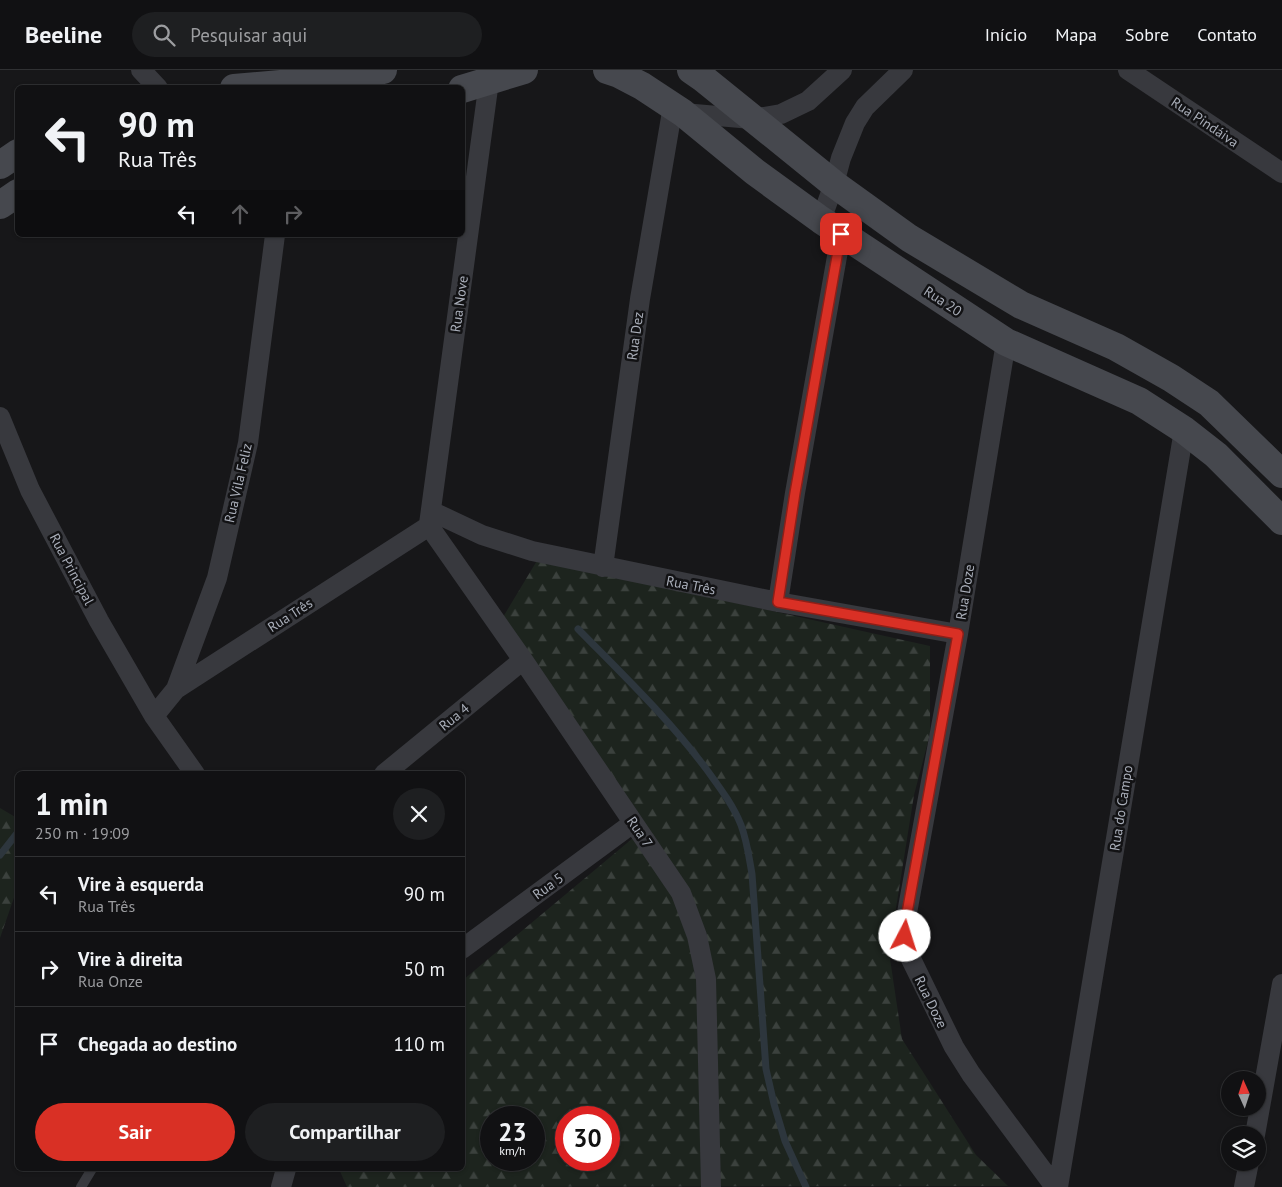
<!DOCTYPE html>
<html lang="pt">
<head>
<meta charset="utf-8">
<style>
	body { margin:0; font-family:"PT Sans",sans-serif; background:#1e1f21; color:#f1f3f6; height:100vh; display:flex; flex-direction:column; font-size:19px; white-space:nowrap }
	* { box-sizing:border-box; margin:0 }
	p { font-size:16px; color:#9c9da0 }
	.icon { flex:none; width:28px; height:28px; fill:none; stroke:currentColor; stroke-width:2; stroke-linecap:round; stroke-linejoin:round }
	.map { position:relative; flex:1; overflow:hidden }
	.details { position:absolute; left:15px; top:701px; width:450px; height:400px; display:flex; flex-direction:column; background:#111113; border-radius:8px; box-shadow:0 1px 4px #0004,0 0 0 1px #303133 }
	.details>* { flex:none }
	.guide { position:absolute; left:15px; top:15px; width:450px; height:152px; border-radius:8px; box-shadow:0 1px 4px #0004,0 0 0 1px #303133; background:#111113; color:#f1f3f6; overflow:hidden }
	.needle { width:32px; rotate:357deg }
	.fabs { position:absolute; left:1221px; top:1001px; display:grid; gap:10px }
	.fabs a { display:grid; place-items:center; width:45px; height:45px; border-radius:50%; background:#111113; box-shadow:0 1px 4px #0004,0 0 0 1px #303133; font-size:25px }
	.speed { position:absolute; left:480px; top:1036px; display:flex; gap:10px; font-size:25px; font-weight:700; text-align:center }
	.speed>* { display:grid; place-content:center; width:65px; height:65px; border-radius:50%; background:#111113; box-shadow:0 1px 4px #0004,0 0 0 1px #303133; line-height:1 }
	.speed small { font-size:12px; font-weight:400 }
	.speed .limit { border:8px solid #d22; background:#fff; color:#111 }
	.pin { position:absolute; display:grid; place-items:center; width:42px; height:42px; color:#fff; margin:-21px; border-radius:10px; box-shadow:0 2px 8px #0006 }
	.me { position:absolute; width:55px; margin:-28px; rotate:5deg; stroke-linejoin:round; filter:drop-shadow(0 0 4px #0008) }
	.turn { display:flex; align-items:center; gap:18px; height:105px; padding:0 20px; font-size:22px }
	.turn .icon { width:65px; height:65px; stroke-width:2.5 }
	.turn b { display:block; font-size:35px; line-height:42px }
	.lanes { display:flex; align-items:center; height:48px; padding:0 20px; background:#0003; justify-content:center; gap:25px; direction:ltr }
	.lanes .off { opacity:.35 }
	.round { display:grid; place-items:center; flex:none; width:52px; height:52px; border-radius:26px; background:#1e1f21 }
	.overview { display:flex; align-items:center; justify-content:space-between; height:85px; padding:0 20px }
	h1 { font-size:30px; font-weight:700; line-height:38px }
	.action { display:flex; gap:10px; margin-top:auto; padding:10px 20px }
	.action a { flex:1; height:58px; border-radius:30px; background:#d93025; color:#fff; font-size:20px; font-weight:700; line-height:58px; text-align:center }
	.action a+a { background:#1e1f21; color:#f1f3f6 }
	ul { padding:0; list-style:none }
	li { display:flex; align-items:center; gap:15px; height:75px; padding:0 20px; border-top:1px solid #303133 }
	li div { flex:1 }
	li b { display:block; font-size:19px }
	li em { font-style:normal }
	header { display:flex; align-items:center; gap:30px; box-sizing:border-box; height:70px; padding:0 25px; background:#111113; border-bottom:1px solid #303133 }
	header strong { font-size:24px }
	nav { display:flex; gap:28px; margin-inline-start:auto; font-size:18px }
	.search { width:350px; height:45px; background:#1e1f21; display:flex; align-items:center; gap:12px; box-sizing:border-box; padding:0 18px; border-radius:28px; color:#9c9da0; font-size:19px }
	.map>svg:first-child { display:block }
</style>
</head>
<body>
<header>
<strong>Beeline</strong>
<div class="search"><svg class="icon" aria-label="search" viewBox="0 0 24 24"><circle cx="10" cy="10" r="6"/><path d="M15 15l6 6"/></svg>Pesquisar aqui</div>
<nav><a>Início</a><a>Mapa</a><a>Sobre</a><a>Contato</a></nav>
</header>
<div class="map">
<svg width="1282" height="1117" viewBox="0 0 1282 1117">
	<defs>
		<pattern id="forest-firs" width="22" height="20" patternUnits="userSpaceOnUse" patternTransform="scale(1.25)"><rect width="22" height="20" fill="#1d241e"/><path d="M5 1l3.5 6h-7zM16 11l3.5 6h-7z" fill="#3b413d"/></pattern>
	</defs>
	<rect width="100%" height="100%" fill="#171719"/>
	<path fill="url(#forest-firs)" fill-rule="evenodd" d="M538,489L930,576V664L914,725L889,882L902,969L976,1085L1008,1116L347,1117L339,1099H462L463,910L633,768L500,552ZM491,1048H534V1090H491ZM566,1048H609V1090H566Z
		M0,738L17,748V819L0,868Z"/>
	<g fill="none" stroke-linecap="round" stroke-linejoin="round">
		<path stroke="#2d363d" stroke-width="7" d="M578,559C623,605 669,649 707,700C720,718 733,735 741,755C747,771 749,787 752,804L766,999L774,1034L785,1071L806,1117
			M0,785L18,762"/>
		<path stroke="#38393e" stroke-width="10" d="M81,1117L92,1099"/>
		<path stroke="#38393e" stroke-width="20" d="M141,0L158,18
			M1128,0L1282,103
			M683,43L752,49L781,44L808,31L842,0
			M821,150L834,114L841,88L855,53L865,37L903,0
			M1006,272L958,564L907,843L905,865L911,889L954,977L971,1004L1055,1117
			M0,347L30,420L99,551L154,646L195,704
			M431,441L482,465L532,481L778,532L958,564
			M429,454L489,11
			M429,456L523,590L681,823L697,866L706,909L711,1117
			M603,497L640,229L673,36
			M778,532L795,423L841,164
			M176,619L429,456
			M154,646L176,619L217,508L248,373L275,165
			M384,704L523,590
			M462,879L633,753
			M1255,1065L1282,914
			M281,1117L286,1099
			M1058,1117L1184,360
			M1244,1117L1249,1092"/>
		<path stroke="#46484e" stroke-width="28" d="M607,0L619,4L642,16L683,43L755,102L821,150L1006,272L1139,331L1184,360L1216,385L1282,451
			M691,0L704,9L834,114L909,168L1021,235L1116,277L1171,308L1209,333L1282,404
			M234,18L338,9L383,0
			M462,19L524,0
			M0,95L18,83
			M0,135L18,123"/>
	</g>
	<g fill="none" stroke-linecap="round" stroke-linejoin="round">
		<defs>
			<path id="route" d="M841,164L795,423L778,532L958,564L907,843L905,866"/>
		</defs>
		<use href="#route" stroke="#8d1f18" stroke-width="12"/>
		<use href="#route" stroke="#d93025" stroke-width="9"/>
	</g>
	<g text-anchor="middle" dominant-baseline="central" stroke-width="5" stroke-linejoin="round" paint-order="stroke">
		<g font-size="14" fill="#a9aeb9" stroke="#121214">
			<text transform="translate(1205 52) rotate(34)">Rua Pindáiva</text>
			<text transform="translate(943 231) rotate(33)">Rua 20</text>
			<text transform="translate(459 234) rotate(-82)">Rua Nove</text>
			<text transform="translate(635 266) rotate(-82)">Rua Dez</text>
			<text transform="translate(238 413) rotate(-77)">Rua Vila Feliz</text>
			<text transform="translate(72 499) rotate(62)">Rua Principal</text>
			<text transform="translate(691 515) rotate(11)">Rua Três</text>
			<text transform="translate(965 522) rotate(-81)">Rua Doze</text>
			<text transform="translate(290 545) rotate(-33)">Rua Três</text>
			<text transform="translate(454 647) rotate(-39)">Rua 4</text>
			<text transform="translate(1121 738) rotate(-81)">Rua do Campo</text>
			<text transform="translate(640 762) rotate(56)">Rua 7</text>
			<text transform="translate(548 816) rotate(-36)">Rua 5</text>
			<text transform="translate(931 932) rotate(64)">Rua Doze</text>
		</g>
	</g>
</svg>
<div class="fabs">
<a><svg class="needle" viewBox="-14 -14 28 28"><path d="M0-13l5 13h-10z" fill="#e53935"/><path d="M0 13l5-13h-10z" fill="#9c9da0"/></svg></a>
<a><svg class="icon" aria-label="layers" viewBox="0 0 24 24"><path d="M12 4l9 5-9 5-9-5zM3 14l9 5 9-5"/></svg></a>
</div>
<div class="speed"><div>23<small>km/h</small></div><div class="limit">30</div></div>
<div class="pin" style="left:841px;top:164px;background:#d93025"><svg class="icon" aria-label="arrive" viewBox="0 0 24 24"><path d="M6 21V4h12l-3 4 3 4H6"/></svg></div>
<svg class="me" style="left:905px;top:866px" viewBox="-20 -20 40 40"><circle r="19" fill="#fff"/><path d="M0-13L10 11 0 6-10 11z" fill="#d93025"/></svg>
<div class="guide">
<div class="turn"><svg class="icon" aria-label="left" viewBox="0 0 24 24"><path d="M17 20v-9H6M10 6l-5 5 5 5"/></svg><div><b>90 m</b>Rua Três</div></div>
<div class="lanes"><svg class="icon" aria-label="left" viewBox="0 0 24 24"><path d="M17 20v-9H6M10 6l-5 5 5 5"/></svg><svg class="icon off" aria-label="ahead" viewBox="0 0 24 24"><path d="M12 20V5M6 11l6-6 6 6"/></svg><svg class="icon off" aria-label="right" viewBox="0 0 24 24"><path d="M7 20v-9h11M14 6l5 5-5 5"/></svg></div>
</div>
<section class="details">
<div class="overview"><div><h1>1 min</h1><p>250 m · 19:09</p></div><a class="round"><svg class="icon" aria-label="close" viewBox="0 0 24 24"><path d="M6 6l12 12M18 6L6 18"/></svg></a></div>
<ul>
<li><svg class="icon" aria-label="left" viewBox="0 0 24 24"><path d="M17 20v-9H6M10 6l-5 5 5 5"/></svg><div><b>Vire à esquerda</b><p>Rua Três</p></div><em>90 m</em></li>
<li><svg class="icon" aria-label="right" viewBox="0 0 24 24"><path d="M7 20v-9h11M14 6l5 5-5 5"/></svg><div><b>Vire à direita</b><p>Rua Onze</p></div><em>50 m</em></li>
<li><svg class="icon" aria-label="arrive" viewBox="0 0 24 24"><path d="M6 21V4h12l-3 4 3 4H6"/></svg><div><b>Chegada ao destino</b></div><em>110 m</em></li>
</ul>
<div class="action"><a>Sair</a><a>Compartilhar</a></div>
</section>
</div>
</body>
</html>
